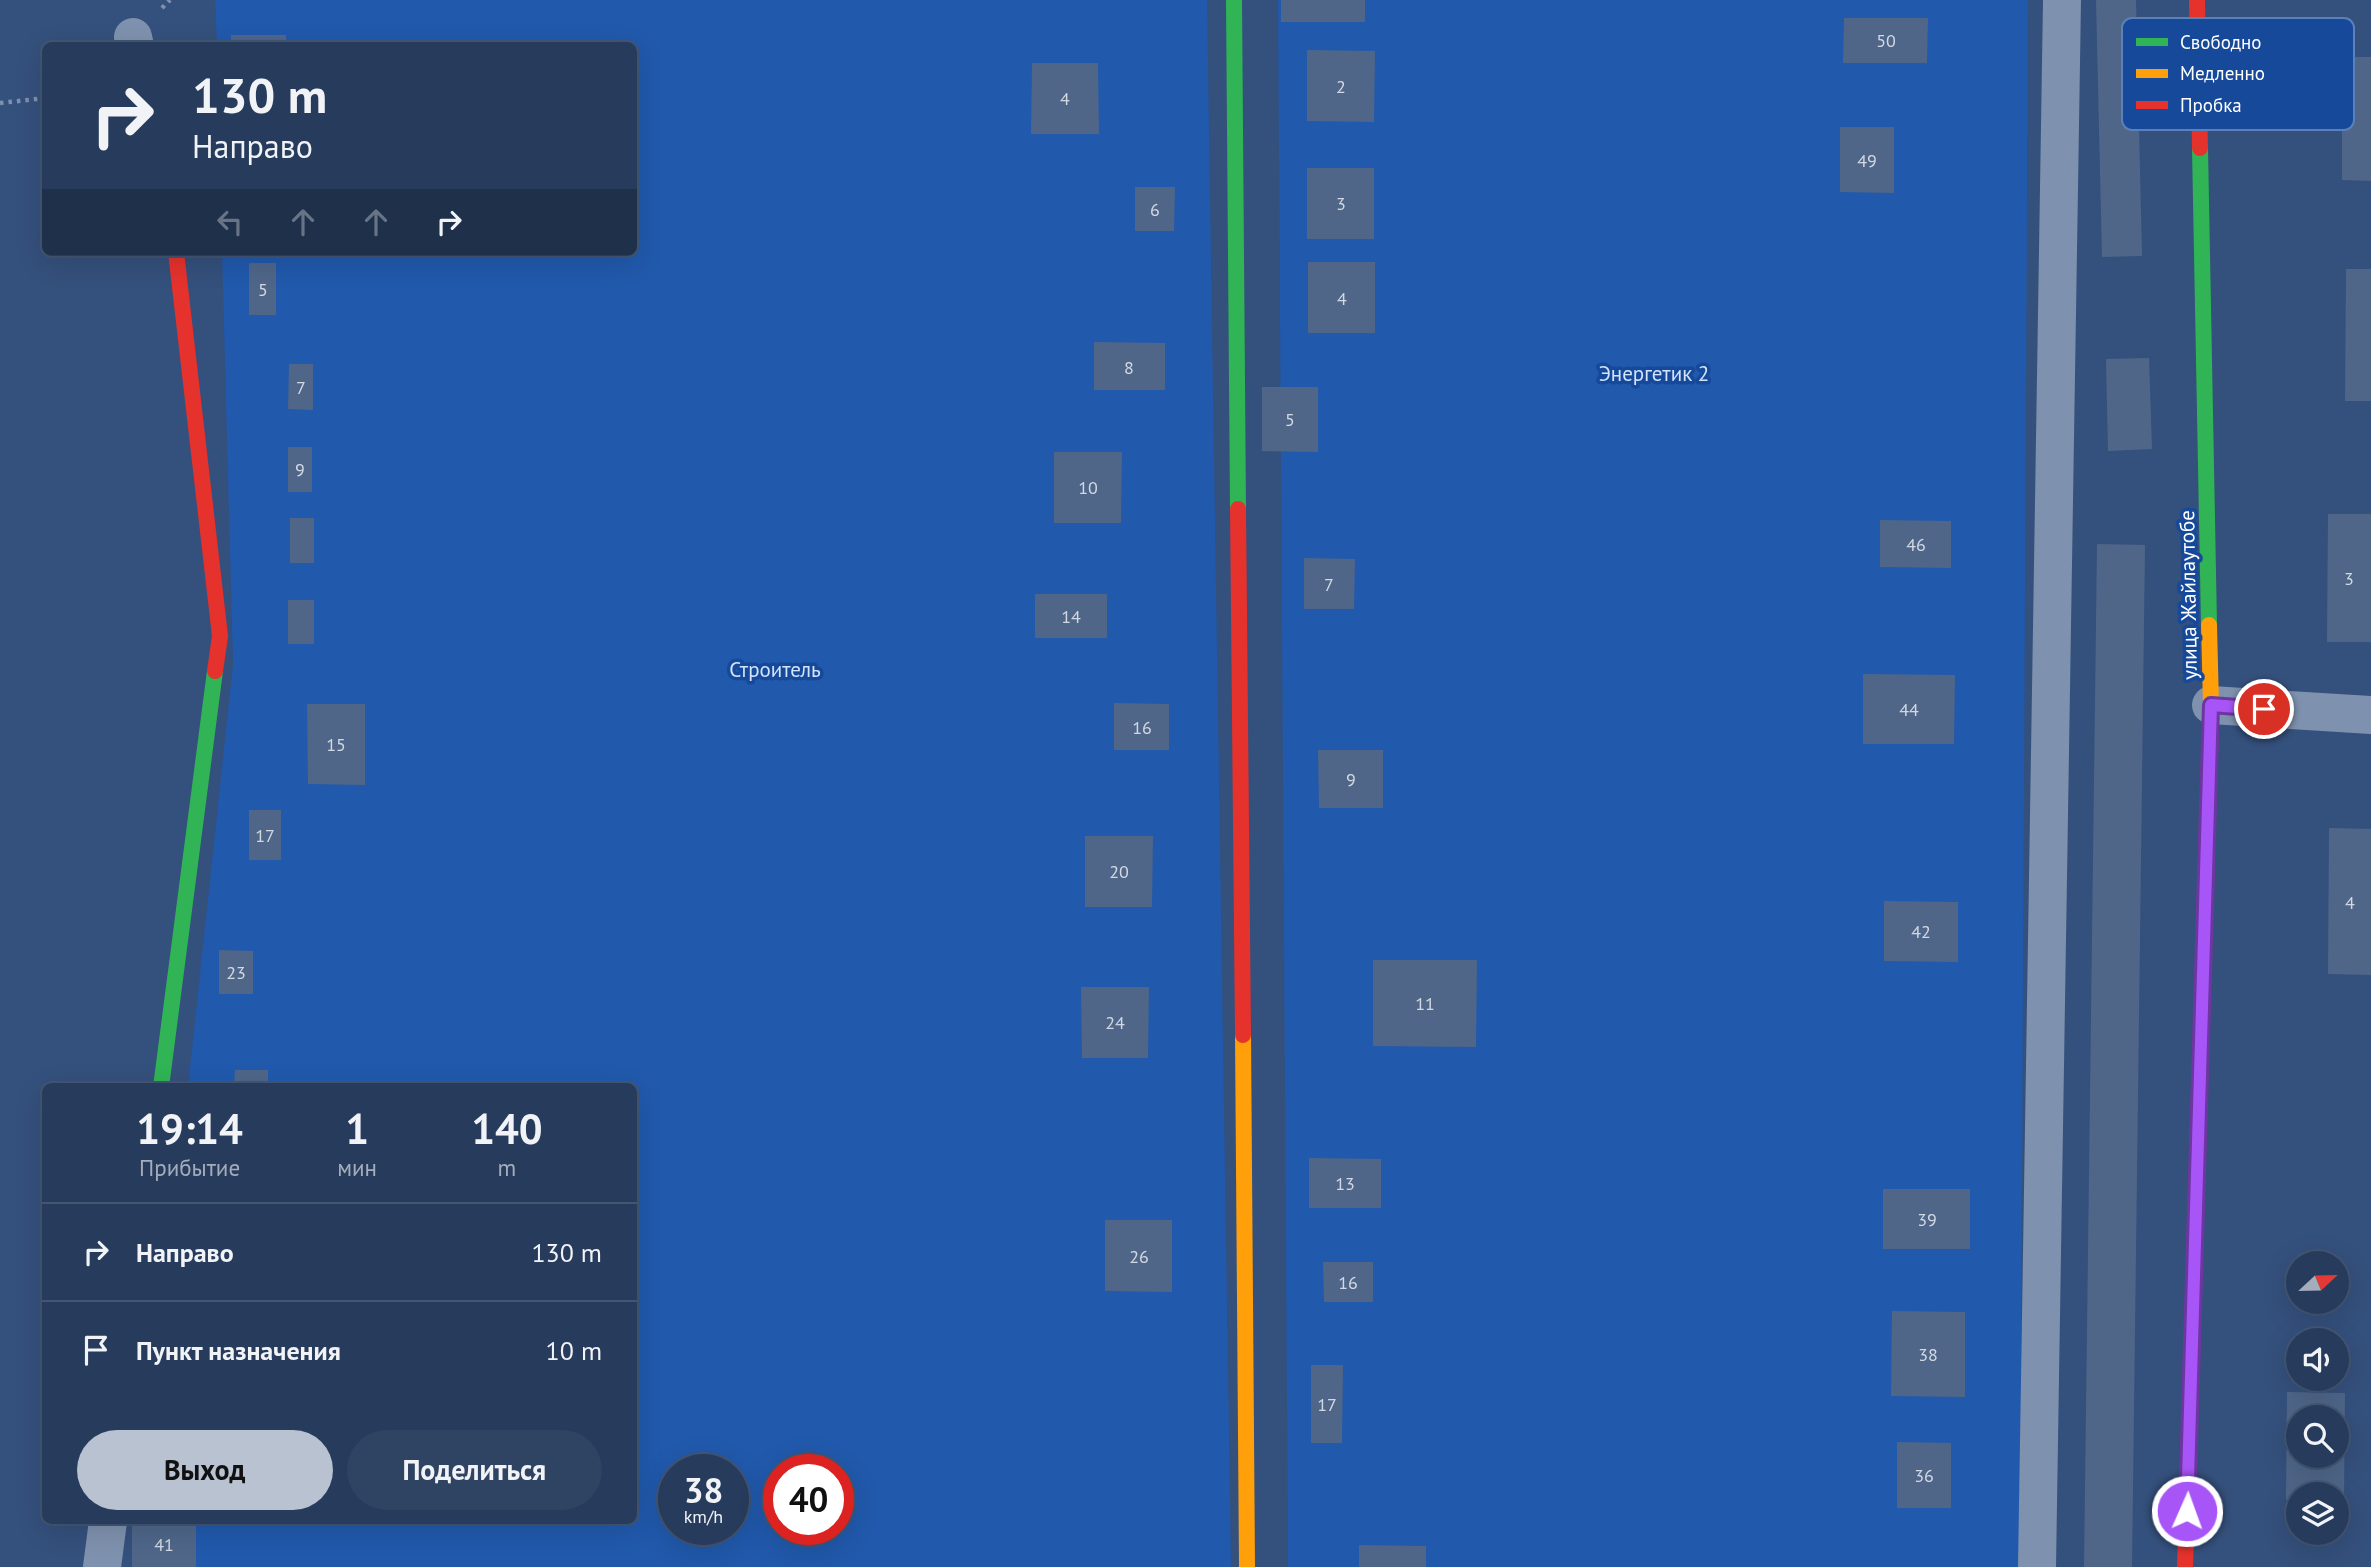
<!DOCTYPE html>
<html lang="ru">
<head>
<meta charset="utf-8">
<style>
	body { margin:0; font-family:"PT Sans",sans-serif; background:#2f4363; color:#f1f3f6; height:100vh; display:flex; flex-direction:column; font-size:26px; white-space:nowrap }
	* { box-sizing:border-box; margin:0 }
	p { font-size:23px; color:#a4adbc }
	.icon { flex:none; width:38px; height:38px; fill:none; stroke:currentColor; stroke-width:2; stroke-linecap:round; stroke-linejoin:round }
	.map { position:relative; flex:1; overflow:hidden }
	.drawer { position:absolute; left:42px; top:1083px; width:595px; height:441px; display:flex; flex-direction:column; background:#273c5d; border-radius:10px; box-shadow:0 7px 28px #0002,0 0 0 2px #435672 }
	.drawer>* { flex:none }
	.top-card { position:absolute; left:42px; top:42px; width:595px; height:214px; border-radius:10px; box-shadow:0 7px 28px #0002,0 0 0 2px #435672; background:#273c5d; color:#f1f3f6; overflow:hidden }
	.needle { width:46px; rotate:68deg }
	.buttons { position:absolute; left:2286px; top:1251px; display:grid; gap:14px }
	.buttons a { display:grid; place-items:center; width:63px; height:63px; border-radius:50%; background:#273c5d; box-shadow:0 7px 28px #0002,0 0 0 2px #435672; font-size:35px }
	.speed { position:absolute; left:658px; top:1454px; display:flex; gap:14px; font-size:35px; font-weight:700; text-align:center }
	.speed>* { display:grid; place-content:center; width:91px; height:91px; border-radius:50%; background:#273c5d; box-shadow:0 7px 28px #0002,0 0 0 2px #435672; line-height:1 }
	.speed small { font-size:18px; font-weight:400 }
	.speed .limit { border:10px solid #d22; background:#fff; color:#111 }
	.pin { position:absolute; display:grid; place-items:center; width:60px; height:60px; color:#fff; margin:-30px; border:4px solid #fff; border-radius:50%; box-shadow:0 2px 7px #0007 }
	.me { position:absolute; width:77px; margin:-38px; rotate:2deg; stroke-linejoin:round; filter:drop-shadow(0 0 5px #0008) }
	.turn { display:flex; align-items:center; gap:24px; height:147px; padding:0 35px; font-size:32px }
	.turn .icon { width:91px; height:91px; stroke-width:2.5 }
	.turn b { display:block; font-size:49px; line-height:60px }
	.lanes { display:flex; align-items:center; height:66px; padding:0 35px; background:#0003; justify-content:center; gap:35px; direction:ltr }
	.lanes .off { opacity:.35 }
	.eta { display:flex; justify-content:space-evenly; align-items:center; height:119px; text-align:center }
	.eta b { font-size:42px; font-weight:600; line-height:49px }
	.button { display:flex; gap:14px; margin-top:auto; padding:14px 35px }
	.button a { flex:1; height:80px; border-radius:42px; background:#b8c2d1; color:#111; font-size:28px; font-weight:600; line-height:80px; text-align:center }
	.button a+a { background:#2f4363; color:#f1f3f6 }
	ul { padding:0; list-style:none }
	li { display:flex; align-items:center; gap:21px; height:98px; padding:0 35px; border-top:2px solid #435672 }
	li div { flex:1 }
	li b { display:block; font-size:26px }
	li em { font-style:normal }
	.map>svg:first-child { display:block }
</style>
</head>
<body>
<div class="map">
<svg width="2371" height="1567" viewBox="0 0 2371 1567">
	<rect width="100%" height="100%" fill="#34507c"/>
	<path fill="#2159ac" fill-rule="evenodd" d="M215,0H1207L1231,1567H137L142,1521H634V1087H188L233,664L222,252H634V46L217,45ZM674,1470H733V1530H674ZM779,1470H838V1530H779Z
		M1278,0H2028L2020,1567H1288Z"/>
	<path fill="#4f6689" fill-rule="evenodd" d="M1281,0H1365V22H1281Z
		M2096,0H2136L2142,256L2102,257Z
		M1844,18H1928L1927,63H1843Z
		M231,35H286V46H231Z
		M1307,50L1375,51L1374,122L1307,121Z
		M2342,57H2371V181L2342,180Z
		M1032,63H1098L1099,134H1031Z
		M1840,127H1894V193L1840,192Z
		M1307,168H1374V239H1307Z
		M1135,187H1175L1174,231H1135Z
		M1308,262H1375V333H1308Z
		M249,263H276V315H249Z
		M2346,269H2371V401H2345Z
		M1094,342L1165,343V390H1094Z
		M2149,358L2152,449L2108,451L2106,359Z
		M289,364H313V410L288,409Z
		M1262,387H1318V452L1262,451Z
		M288,447H312V492H288Z
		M1054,452H1122L1121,523H1054Z
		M2328,514H2371V642H2327Z
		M290,518H314V563H290Z
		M1880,520L1951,521V568L1880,567Z
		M2097,544L2145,545L2132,1567H2084Z
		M1304,558L1355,559L1354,609H1304Z
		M1035,594H1107V638H1035Z
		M288,600H314V644H288Z
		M1863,674L1955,675L1954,744H1863Z
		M1114,703L1169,704V750H1114Z
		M307,704H365V785L308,784Z
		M1318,750H1383V808H1319Z
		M249,810H281V860H249Z
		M2329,828L2371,829V975L2328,974Z
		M1085,836H1153L1152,907H1085Z
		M1884,901L1958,902V962L1884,961Z
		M219,950L253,951V994H219Z
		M1373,960H1477L1476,1047L1373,1046Z
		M1081,987H1149L1148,1058H1082Z
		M235,1070H268V1087H234Z
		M1309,1158L1381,1159V1208H1309Z
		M1883,1189H1970V1249H1883Z
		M1105,1220H1172V1292L1105,1291Z
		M1323,1262H1373V1302H1324Z
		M1892,1311L1965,1312V1397L1891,1396Z
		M1311,1365H1343L1342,1443H1311Z
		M2287,1392L2345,1393L2344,1500H2336V1494H2298V1500H2286ZM2298,1418H2336V1456H2298Z
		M1897,1442L1951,1443V1508H1897Z
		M132,1521H196V1567H132Z
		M1359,1545L1426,1546V1567H1359Z"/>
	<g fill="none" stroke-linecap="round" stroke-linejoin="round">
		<path stroke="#7e91ae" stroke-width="4.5" stroke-dasharray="3.5 5" stroke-linecap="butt" d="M162,8L170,0
			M0,103L46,98"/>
		<path stroke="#7e91ae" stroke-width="38" d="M133,37L135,46
			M2211,705L2371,715
			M102,1567L108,1521
			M2037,1567L2062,0"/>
		<path stroke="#30b455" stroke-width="16" d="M1234,0L1238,509
			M2200,148L2209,625
			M161,1087L215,671"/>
		<path stroke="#ff9f0a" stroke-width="16" d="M2202,1007L2211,705L2209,625
			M1243,1035L1247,1567"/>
		<path stroke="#e5322d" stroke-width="16" d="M2197,0L2200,148
			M176,252L220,636L215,671
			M1238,509L1243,1035
			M2185,1567L2202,1007"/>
	</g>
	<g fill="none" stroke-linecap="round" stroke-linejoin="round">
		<defs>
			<path id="route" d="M2187,1511L2211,705L2264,709"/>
		</defs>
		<use href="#route" stroke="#6d37a1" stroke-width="18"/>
		<use href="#route" stroke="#a855f7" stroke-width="12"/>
	</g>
	<g text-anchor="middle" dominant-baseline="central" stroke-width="7" stroke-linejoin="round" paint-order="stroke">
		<g font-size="18" fill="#d3d9e2">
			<text x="1886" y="40">50</text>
			<text x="1341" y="86">2</text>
			<text x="1065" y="98">4</text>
			<text x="1867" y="160">49</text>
			<text x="1341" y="203">3</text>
			<text x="1155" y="209">6</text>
			<text x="263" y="289">5</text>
			<text x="1342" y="298">4</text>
			<text x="1129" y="367">8</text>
			<text x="301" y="387">7</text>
			<text x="1290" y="419">5</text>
			<text x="300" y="469">9</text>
			<text x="1088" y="487">10</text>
			<text x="1916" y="544">46</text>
			<text x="2349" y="578">3</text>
			<text x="1329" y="584">7</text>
			<text x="1071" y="616">14</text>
			<text x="1909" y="709">44</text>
			<text x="1142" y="727">16</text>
			<text x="336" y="744">15</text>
			<text x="1351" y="779">9</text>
			<text x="265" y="835">17</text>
			<text x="1119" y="871">20</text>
			<text x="2350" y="902">4</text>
			<text x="1921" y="931">42</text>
			<text x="236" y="972">23</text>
			<text x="1425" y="1003">11</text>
			<text x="1115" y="1022">24</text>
			<text x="1345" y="1183">13</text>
			<text x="1927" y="1219">39</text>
			<text x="1139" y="1256">26</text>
			<text x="1348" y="1282">16</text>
			<text x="1928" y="1354">38</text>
			<text x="1327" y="1404">17</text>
			<text x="1924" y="1475">36</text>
			<text x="164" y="1544">41</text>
		</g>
		<g font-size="21" fill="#d2e3fc" stroke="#16499a">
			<text x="1654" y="373">Энергетик 2</text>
			<text x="775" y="669">Строитель</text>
		</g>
		<g font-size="21" fill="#fff" stroke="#16499a">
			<text transform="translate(2188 595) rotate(-91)">улица Жайлаутобе</text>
		</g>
	</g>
	<rect x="2122" y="18" width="232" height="112" rx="10" fill="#16499a" stroke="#5c80b8" stroke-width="2"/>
	<rect x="2136" y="38" width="32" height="8" fill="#30b455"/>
	<rect x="2136" y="69" width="32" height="9" fill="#ff9f0a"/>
	<rect x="2136" y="101" width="32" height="8" fill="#e5322d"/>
	<g font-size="19" fill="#fff">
		<text x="2180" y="49">Свободно</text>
		<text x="2180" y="80">Медленно</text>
		<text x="2180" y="112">Пробка</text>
	</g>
</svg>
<div class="buttons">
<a><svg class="needle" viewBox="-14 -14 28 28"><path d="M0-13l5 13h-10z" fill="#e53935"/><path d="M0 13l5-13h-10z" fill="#a4adbc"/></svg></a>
<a><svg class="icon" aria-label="sound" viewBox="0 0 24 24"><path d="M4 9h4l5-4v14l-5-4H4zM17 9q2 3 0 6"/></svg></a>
<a><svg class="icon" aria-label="search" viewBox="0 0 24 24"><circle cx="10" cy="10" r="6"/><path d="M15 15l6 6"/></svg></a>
<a><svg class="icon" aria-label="layers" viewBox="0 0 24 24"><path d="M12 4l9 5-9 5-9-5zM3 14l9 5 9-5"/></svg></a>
</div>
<div class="speed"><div>38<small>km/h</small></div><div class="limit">40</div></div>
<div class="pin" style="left:2264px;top:709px;background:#d93025"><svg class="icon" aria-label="arrive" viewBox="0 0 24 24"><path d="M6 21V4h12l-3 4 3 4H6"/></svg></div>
<svg class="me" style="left:2187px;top:1511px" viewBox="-20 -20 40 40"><circle r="17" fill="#a855f7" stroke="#fff" stroke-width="3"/><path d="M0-11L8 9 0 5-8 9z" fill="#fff"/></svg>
<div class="top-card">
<div class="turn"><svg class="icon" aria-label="right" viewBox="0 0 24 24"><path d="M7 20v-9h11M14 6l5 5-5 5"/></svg><div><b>130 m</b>Направо</div></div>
<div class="lanes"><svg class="icon off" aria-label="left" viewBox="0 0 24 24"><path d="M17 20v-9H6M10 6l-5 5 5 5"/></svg><svg class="icon off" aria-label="ahead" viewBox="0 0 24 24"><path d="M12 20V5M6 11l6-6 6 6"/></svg><svg class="icon off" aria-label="ahead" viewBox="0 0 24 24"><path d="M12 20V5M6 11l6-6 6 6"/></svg><svg class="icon" aria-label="right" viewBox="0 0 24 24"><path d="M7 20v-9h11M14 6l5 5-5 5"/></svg></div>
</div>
<section class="drawer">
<div class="eta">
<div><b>19:14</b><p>Прибытие</p></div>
<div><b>1</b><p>мин</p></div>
<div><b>140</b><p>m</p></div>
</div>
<ul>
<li><svg class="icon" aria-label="right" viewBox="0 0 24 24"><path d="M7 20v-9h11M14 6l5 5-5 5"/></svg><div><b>Направо</b></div><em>130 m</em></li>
<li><svg class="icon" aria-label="arrive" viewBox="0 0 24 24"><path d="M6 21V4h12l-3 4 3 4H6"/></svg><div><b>Пункт назначения</b></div><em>10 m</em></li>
</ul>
<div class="button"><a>Выход</a><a>Поделиться</a></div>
</section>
</div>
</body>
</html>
